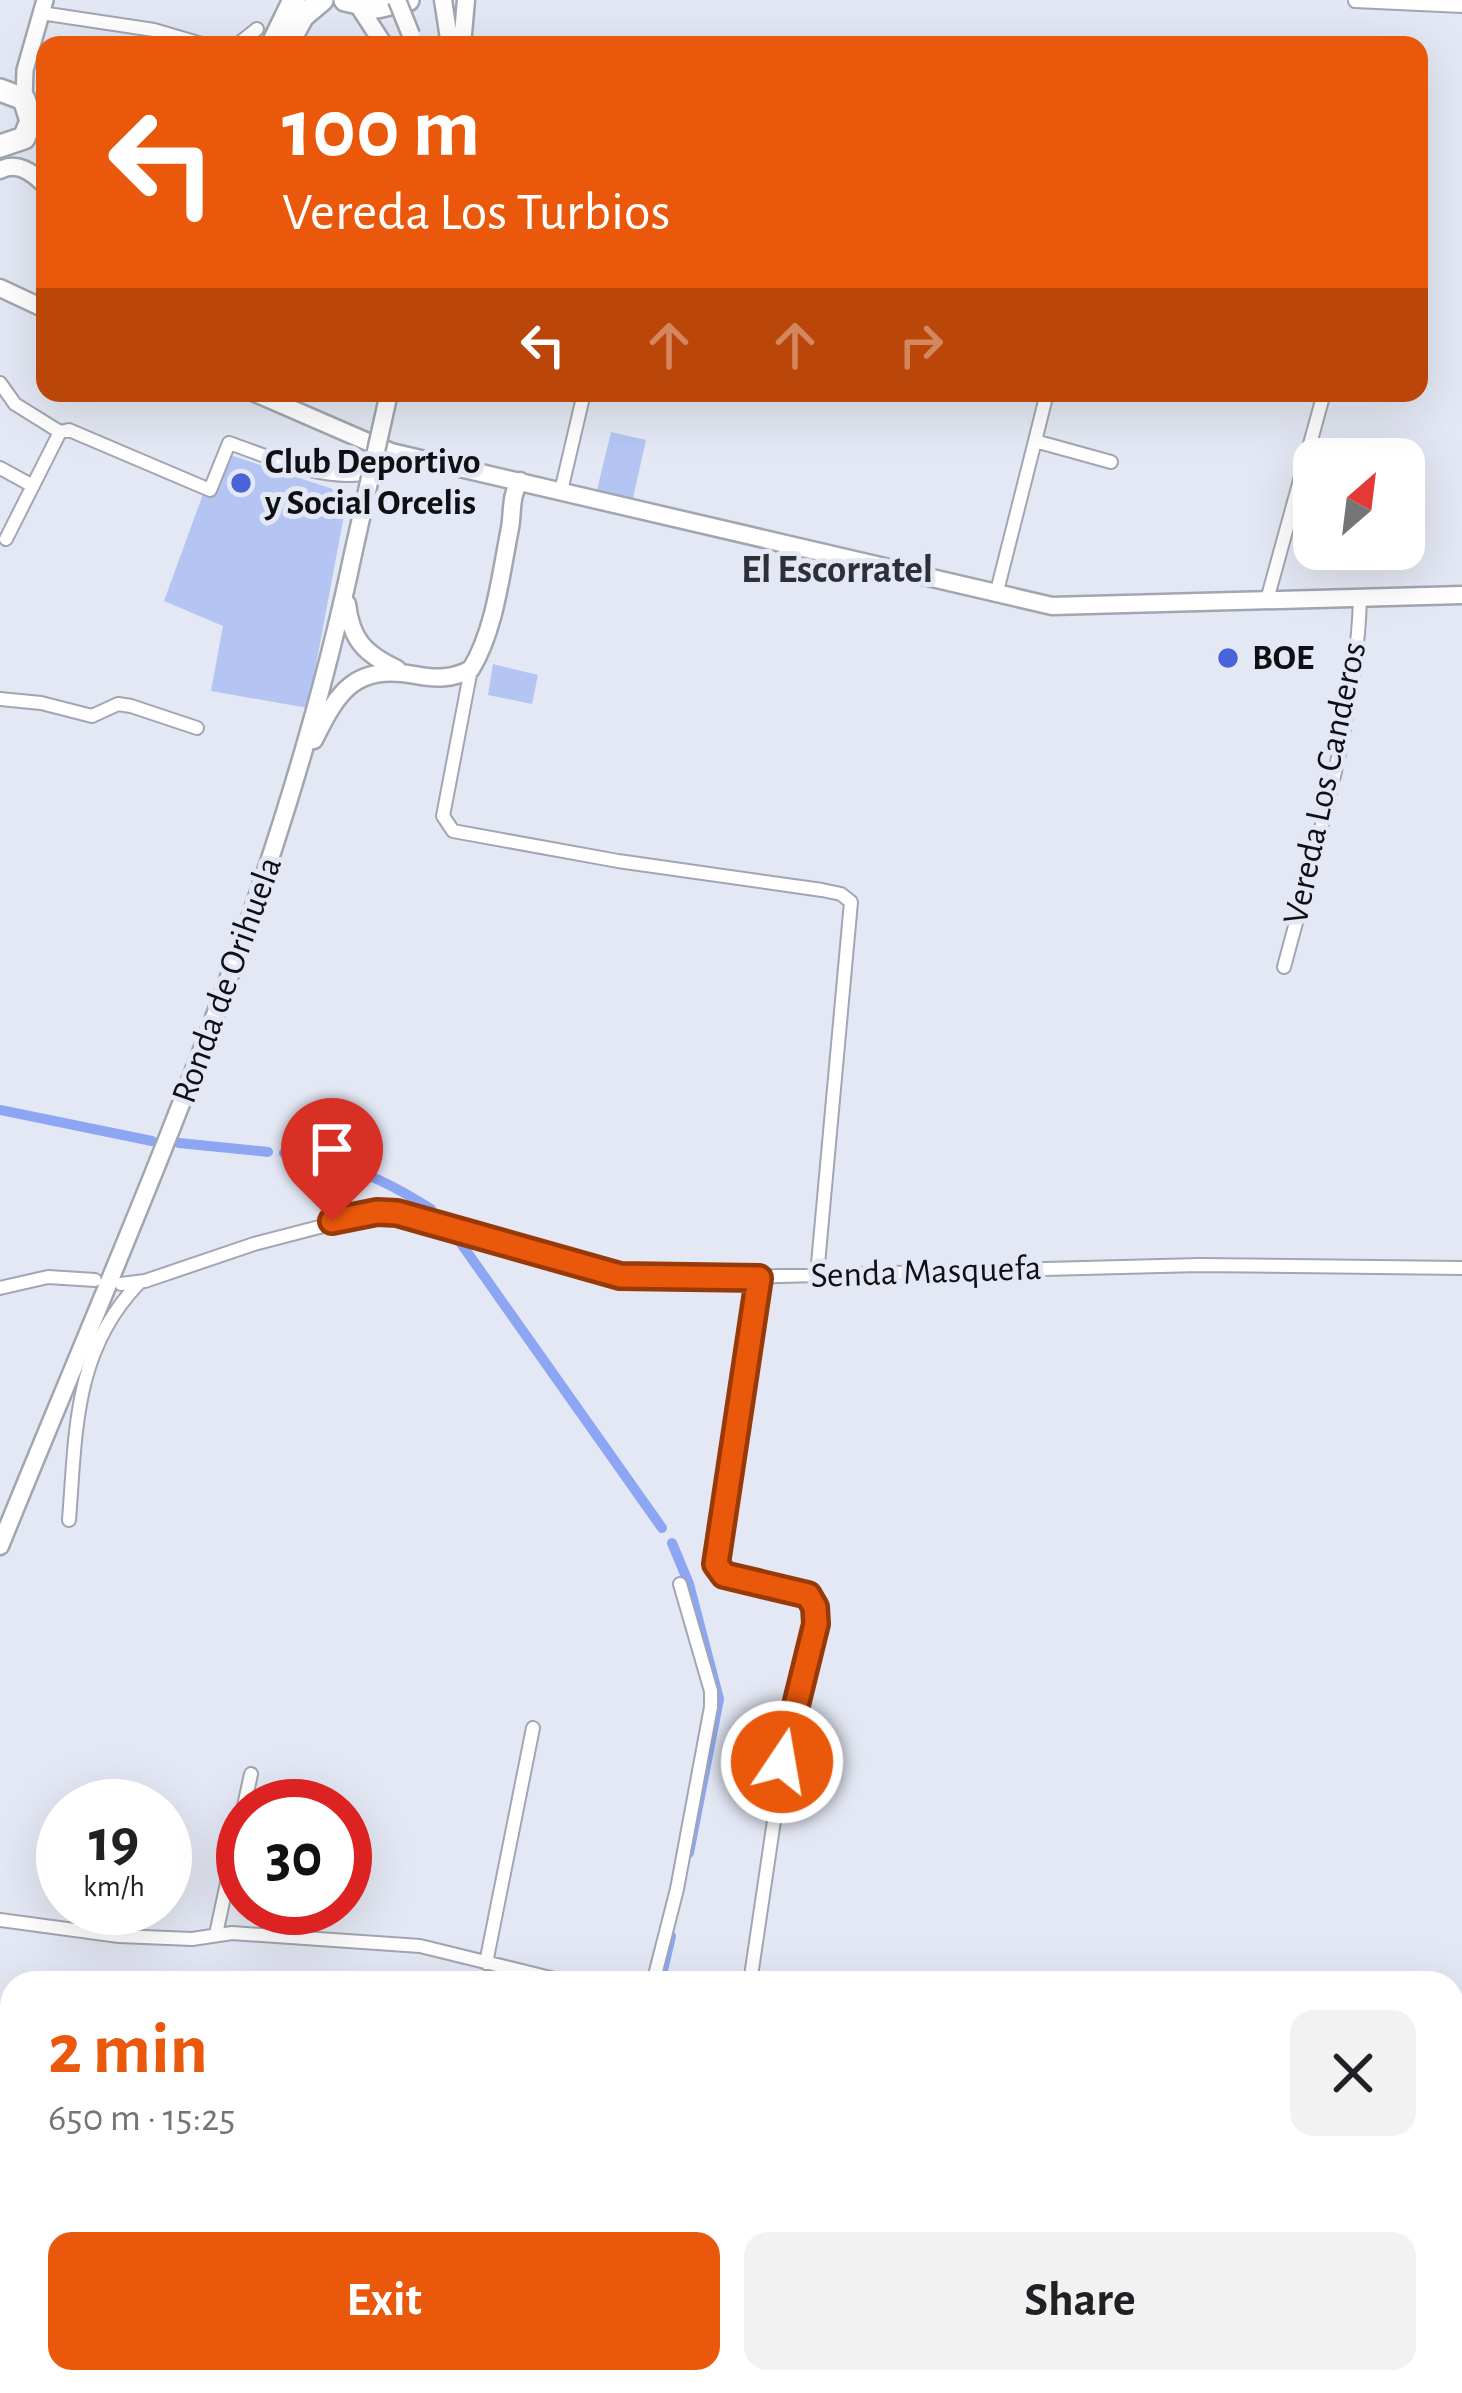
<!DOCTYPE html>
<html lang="en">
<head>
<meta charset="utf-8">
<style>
	body { margin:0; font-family:"Alegreya Sans",sans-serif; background:#f2f2f2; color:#202124; height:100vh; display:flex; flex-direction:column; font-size:45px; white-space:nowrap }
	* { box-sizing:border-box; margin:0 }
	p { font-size:39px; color:#757577 }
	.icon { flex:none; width:66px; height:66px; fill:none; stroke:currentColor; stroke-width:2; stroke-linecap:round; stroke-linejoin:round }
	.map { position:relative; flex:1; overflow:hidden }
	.side { position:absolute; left:0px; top:1971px; width:1464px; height:423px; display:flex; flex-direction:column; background:#fff; border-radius:36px 36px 0 0; box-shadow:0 12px 48px #0002 }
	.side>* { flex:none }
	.guide { position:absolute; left:36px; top:36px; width:1392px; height:366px; border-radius:24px; box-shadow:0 12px 48px #0002; background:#ea580c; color:#fff; overflow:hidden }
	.needle { width:78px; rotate:28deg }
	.buttons { position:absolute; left:1293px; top:438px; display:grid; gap:24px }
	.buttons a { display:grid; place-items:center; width:132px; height:132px; border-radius:24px; background:#fff; box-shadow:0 12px 48px #0002; font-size:60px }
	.speed { position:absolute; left:36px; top:1779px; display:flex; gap:24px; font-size:60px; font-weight:700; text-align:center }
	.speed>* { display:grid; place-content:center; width:156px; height:156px; border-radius:50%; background:#fff; box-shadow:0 12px 48px #0002; line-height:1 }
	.speed small { font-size:30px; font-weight:400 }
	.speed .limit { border:18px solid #d22; background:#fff; color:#111 }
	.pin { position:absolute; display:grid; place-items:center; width:102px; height:102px; color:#fff; margin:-123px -51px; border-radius:50% 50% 50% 0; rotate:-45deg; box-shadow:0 0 12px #0007 }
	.pin .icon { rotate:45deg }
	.me { position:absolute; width:132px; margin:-66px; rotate:12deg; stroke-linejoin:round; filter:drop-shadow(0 0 9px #0008) }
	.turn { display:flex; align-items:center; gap:42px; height:252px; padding:0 48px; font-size:54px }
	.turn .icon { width:156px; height:156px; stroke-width:2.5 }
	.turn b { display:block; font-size:84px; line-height:102px }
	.lanes { display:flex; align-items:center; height:114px; padding:0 48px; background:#0003; justify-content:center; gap:60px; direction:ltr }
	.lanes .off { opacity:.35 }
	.round { display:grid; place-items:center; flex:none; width:126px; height:126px; border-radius:24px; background:#f2f2f2 }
	.headline { display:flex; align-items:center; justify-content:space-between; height:204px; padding:0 48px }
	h1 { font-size:72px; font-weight:700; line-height:90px; color:#ea580c }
	.action { display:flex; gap:24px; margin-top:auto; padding:24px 48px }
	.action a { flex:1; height:138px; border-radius:24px; background:#ea580c; color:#fff; font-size:48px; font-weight:700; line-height:138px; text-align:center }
	.action a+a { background:#f2f2f2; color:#202124 }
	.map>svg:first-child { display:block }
</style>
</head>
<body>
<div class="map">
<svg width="1462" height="2393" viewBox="0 0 1462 2393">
	<rect width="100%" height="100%" fill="#e4e8f4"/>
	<path fill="#b4c5f3" d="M611,432L646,440L633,498L597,490Z
		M230,455L348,494L308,708L211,691L223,626L164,601L203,494L212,498Z
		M493,664L538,675L532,704L488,695Z"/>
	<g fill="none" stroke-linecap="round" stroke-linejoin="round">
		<path stroke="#8ca6f4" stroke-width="3" d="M0,2350L12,2351
			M103,2382H130"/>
		<path stroke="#8ca6f4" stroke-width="10" d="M0,1110L152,1141
			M179,1143L268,1152
			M284,1153C345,1163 379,1176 431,1209
			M460,1242L662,1528
			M672,1543L689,1584L719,1699L689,1853
			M660,1983L671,1936"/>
		<defs>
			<path id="minor" d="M1355,1L1462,6
				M41,13L154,30L205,45
				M237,45L257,29
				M0,383L15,404L60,432L69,430L210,490L229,443C270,457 319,480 363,474L366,463
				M1035,441L1047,393
				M0,468L33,486
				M561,491L584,393
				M6,539L60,432
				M996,595L1035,441L1111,462
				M1267,600L1324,393
				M471,669L443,816L453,831L618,861L822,890L841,894L851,902L817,1275
				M0,699L41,703L92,716L118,704L131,706L197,728
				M1284,967C1314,854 1357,715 1360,598
				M121,1284L145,1281L254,1244L377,1212L423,1219L620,1276L668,1279L1199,1265L1462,1268
				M0,1288L48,1277L95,1280
				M69,1520C76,1433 73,1351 139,1283
				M244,1806L251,1774
				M0,1920L119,1936L192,1939L232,1933L420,1946L571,1983
				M216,1934L243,1809
				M486,1963L533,1728
				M653,1983L677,1889L711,1707V1691L680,1584
				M750,1983L788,1726L816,1624L815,1607L808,1595L724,1575L716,1564L759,1278
				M1452,2088L1462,2091
				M1344,2382L1356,2393"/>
			<path id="tertiary" d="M24,99L25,70L45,0"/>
			<path id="secondary" d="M443,0L450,45
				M358,5L384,45
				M462,45L466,0
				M0,170C17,161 32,172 45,185
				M0,288L45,309
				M255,393L391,452L1052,606L1462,595
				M347,604C351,640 365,654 397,669
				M314,740C338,691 355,664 415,675C436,679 453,679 471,669C495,630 501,573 510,528C513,511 510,496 520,481
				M0,1546C132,1220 281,900 353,554"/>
			<path id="trunk" d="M345,0L377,7L408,0
				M272,45L294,0
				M287,45L303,16L322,0
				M0,90L24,99L31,121L24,138L0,146"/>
		</defs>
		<use href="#minor" stroke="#a1a6b0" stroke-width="16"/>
		<use href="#tertiary" stroke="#a1a6b0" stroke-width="20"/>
		<use href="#secondary" stroke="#a1a6b0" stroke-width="21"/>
		<use href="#trunk" stroke="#a1a6b0" stroke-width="26"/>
		<use href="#minor" stroke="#fff" stroke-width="12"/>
		<use href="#tertiary" stroke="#fff" stroke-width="15"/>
		<use href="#secondary" stroke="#fff" stroke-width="16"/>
		<use href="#trunk" stroke="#fff" stroke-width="21"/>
		<path stroke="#27292e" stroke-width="3" stroke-dasharray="6 12" stroke-linecap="butt" d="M1452,2347L1462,2346
			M798,2390L942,2382
			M618,2393L815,2382"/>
		<defs>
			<path id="secondary-bridge" d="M397,0L411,35
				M353,554L389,393"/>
		</defs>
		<use href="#secondary-bridge" stroke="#a1a6b0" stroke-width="21" stroke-linecap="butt"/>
		<use href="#secondary-bridge" stroke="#fff" stroke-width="16"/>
	</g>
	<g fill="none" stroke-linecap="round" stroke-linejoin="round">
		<defs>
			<path id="route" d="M332,1221L377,1212L397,1213L620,1276L759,1278L716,1564L724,1575L808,1595L815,1607L816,1624L782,1762"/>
		</defs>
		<use href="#route" stroke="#983908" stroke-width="30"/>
		<use href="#route" stroke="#ea580c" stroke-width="21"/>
	</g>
	<g fill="#4864d8" stroke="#e4e8f4" stroke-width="4.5">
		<circle cx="241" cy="483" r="12"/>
		<circle cx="1228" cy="658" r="12"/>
	</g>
	<g text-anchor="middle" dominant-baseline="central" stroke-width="10" stroke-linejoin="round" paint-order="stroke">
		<g font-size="36" font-weight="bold" fill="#0f1014" stroke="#e4e8f4" text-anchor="start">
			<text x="265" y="462">Club Deportivo<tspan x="265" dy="41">y Social Orcelis</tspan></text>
			<text x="1252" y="658">BOE</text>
		</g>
		<g font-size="36" fill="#0f1014" stroke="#e4e8f4">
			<text transform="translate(1325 783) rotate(-78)">Vereda Los Canderos</text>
			<text transform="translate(227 980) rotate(-70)">Ronda de Orihuela</text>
			<text transform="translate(926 1272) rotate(-2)">Senda Masquefa</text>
		</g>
		<g font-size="39" font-weight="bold" fill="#2d3039" stroke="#e4e8f4">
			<text x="837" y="570">El Escorratel</text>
		</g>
	</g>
</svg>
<div class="buttons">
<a><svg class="needle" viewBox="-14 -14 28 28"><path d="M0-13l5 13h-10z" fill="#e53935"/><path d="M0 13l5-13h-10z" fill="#757577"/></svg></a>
</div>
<div class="speed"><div>19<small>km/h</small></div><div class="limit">30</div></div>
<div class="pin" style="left:332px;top:1221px;background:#d93025"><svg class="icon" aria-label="arrive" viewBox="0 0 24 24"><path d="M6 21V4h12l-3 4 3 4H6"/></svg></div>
<svg class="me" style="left:782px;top:1762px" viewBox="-20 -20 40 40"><circle r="17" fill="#ea580c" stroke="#fff" stroke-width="3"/><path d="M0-11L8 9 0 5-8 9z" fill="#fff"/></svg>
<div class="guide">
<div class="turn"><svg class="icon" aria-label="left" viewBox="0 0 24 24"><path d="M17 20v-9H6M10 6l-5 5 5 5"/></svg><div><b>100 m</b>Vereda Los Turbios</div></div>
<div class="lanes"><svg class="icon" aria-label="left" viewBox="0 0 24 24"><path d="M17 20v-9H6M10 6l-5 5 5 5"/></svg><svg class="icon off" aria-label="ahead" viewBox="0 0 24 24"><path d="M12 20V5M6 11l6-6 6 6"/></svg><svg class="icon off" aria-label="ahead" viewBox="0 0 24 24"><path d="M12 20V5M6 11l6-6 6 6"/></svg><svg class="icon off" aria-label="right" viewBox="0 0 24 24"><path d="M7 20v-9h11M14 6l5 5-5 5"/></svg></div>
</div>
<section class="side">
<div class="headline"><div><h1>2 min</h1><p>650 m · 15:25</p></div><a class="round"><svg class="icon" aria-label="close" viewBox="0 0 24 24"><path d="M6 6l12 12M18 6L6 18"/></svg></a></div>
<div class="action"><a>Exit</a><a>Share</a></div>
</section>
</div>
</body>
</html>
